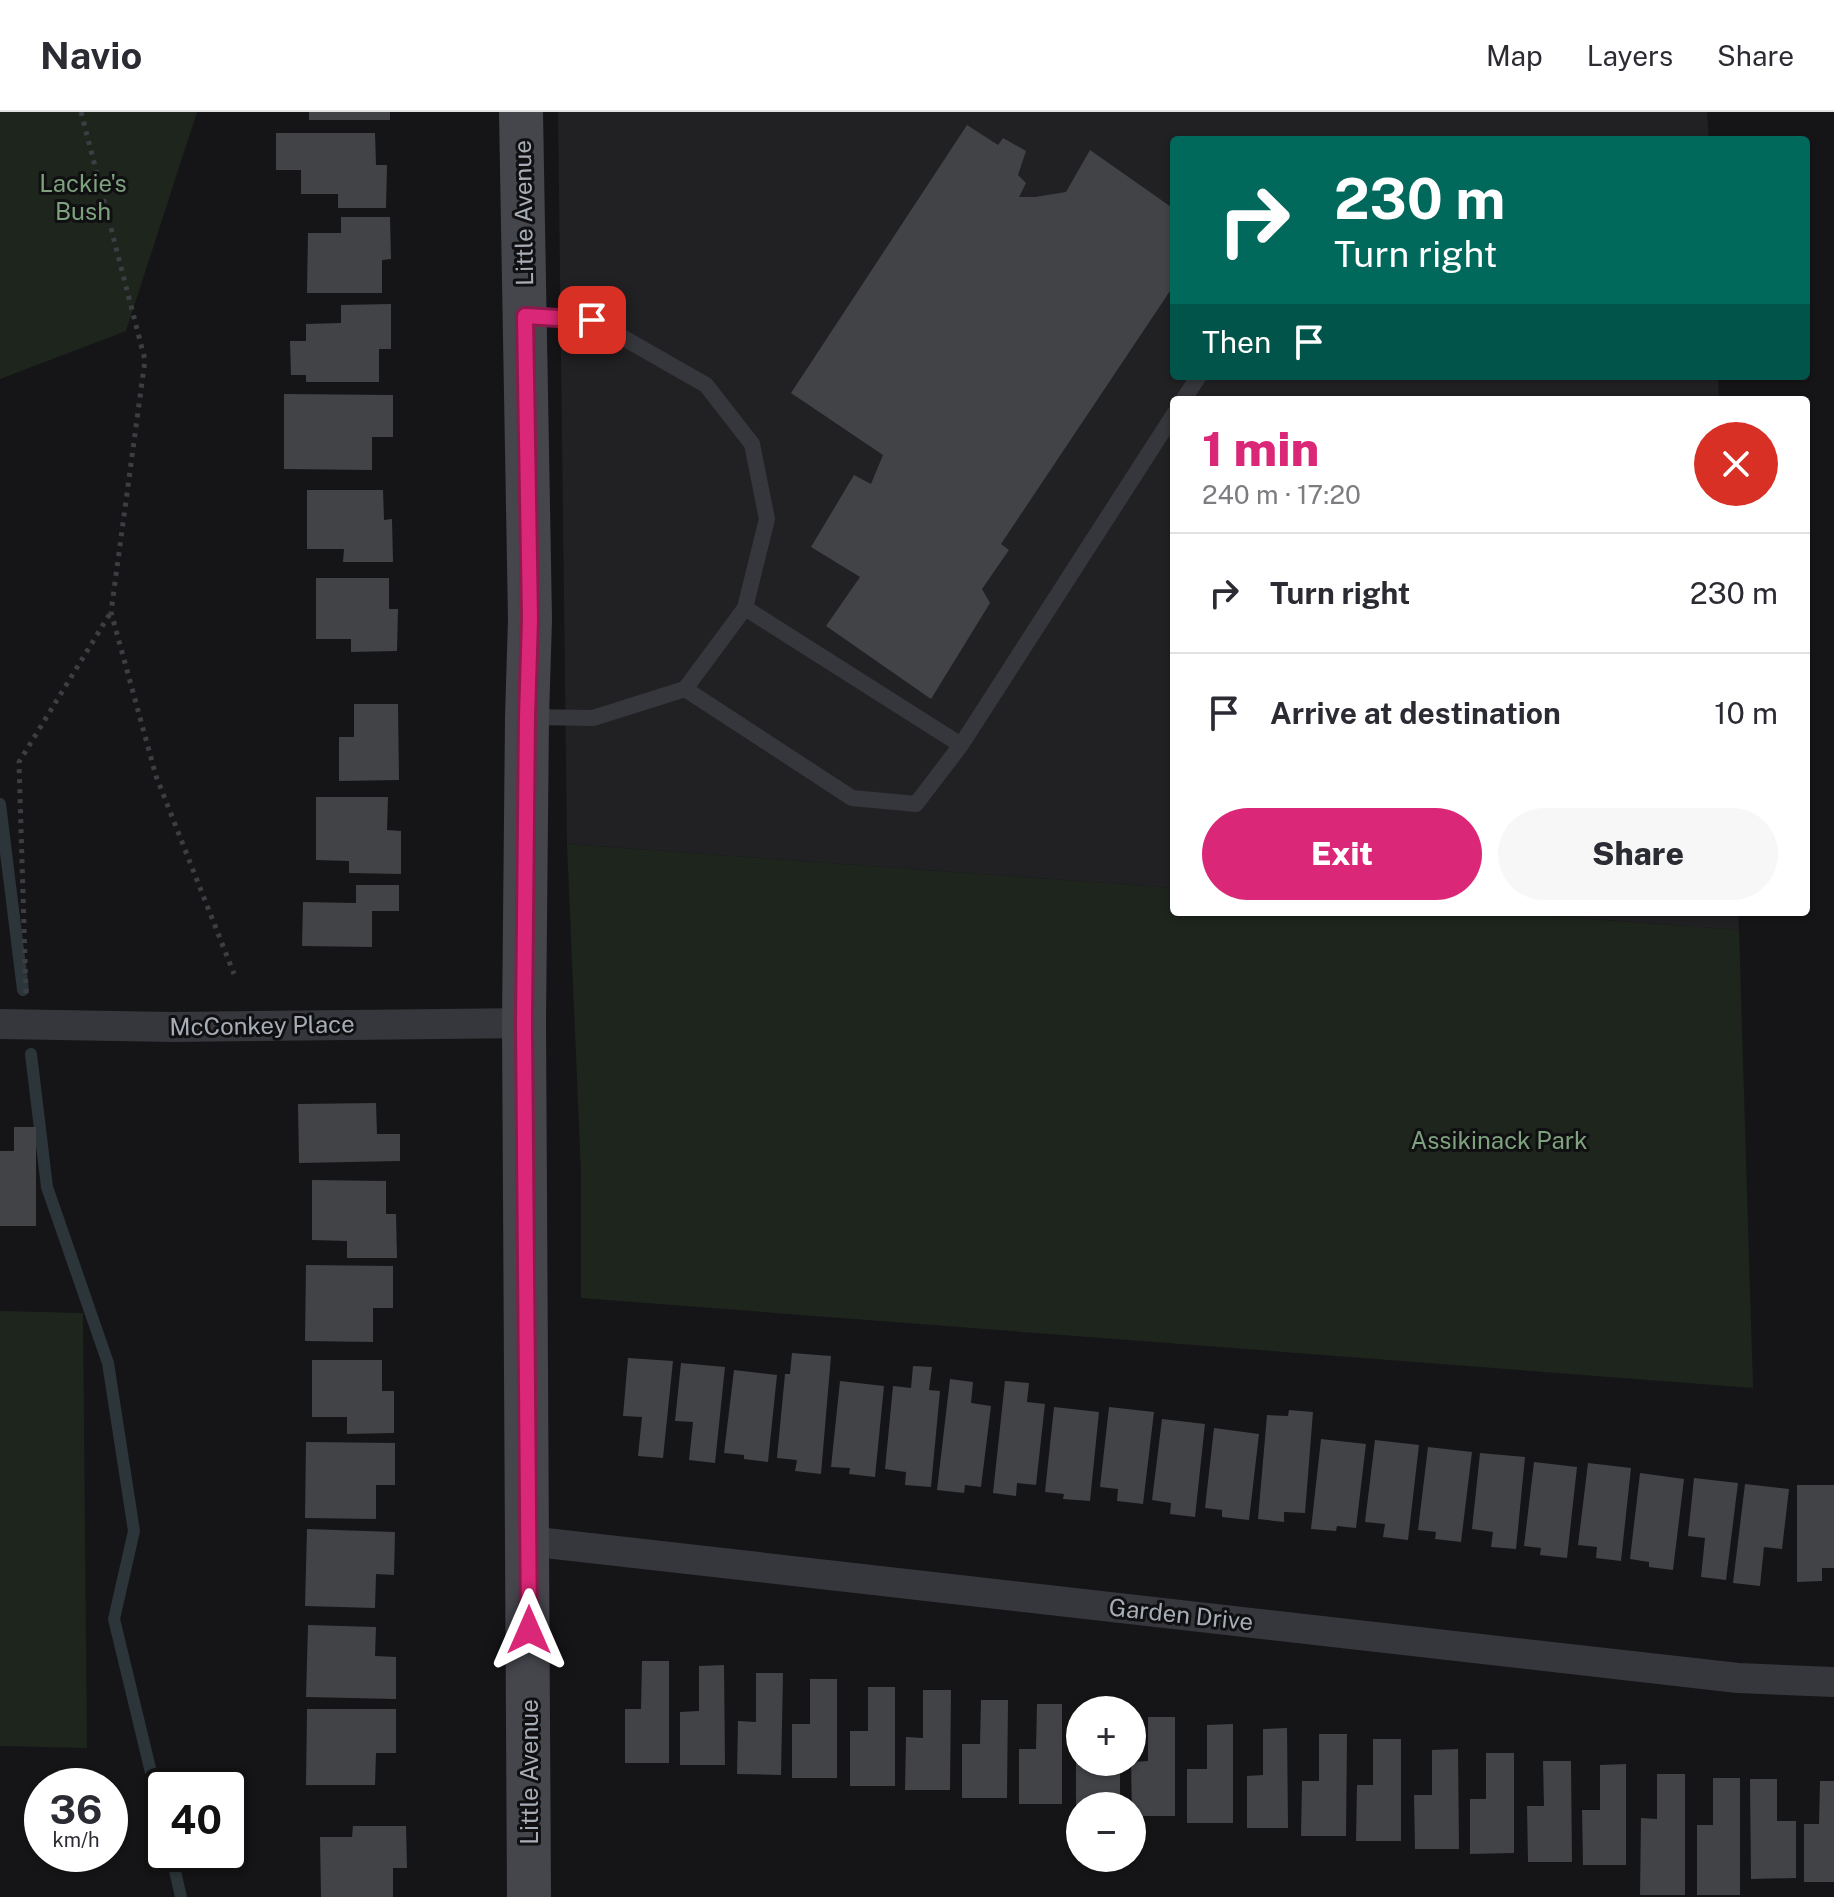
<!DOCTYPE html>
<html lang="en">
<head>
<meta charset="utf-8">
<style>
	body { margin:0; font-family:"Public Sans",sans-serif; background:#f7f7f7; color:#2b2b33; height:100vh; display:flex; flex-direction:column; font-size:30px; white-space:nowrap }
	* { box-sizing:border-box; margin:0 }
	p { font-size:26px; color:#7c7c81 }
	.icon { flex:none; width:44px; height:44px; fill:none; stroke:currentColor; stroke-width:2; stroke-linecap:round; stroke-linejoin:round }
	.map { position:relative; flex:1; overflow:hidden }
	.side { position:absolute; left:1170px; top:284px; width:640px; height:520px; display:flex; flex-direction:column; background:#fff; border-radius:8px; box-shadow:0 2px 6px #0004 }
	.side>* { flex:none }
	.top-card { position:absolute; left:1170px; top:24px; width:640px; height:244px; border-radius:8px; box-shadow:0 2px 6px #0004; background:#00695c; color:#fff; overflow:hidden }
	.controls { position:absolute; left:1066px; top:1584px; display:grid; gap:16px }
	.controls a { display:grid; place-items:center; width:80px; height:80px; border-radius:50%; background:#fff; box-shadow:0 2px 6px #0004; font-size:40px }
	.speed { position:absolute; left:24px; top:1656px; display:flex; gap:16px; font-size:40px; font-weight:700; text-align:center }
	.speed>* { display:grid; place-content:center; width:104px; height:104px; border-radius:50%; background:#fff; box-shadow:0 2px 6px #0004; line-height:1 }
	.speed small { font-size:20px; font-weight:400 }
	.speed .limit { border:4px solid #111; border-radius:12px; background:#fff; color:#111 }
	.pin { position:absolute; display:grid; place-items:center; width:68px; height:68px; color:#fff; margin:-34px; border-radius:16px; box-shadow:0 4px 12px #0006 }
	.me { position:absolute; width:88px; margin:-44px; rotate:0deg; stroke-linejoin:round; filter:drop-shadow(0 0 6px #0008) }
	.turn { display:flex; align-items:center; gap:28px; height:168px; padding:0 32px; font-size:36px }
	.turn .icon { width:104px; height:104px; stroke-width:2.5 }
	.turn b { display:block; font-size:56px; line-height:68px }
	.then { display:flex; align-items:center; height:76px; padding:0 32px; background:#0003; gap:16px; font-size:30px }
	.round { display:grid; place-items:center; flex:none; width:84px; height:84px; border-radius:42px; background:#f7f7f7 }
	.headline { display:flex; align-items:center; justify-content:space-between; height:136px; padding:0 32px }
	h1 { font-size:48px; font-weight:800; line-height:60px; color:#db2777 }
	.primary-button { display:flex; gap:16px; margin-top:auto; padding:16px 32px }
	.primary-button a { flex:1; height:92px; border-radius:48px; background:#db2777; color:#fff; font-size:32px; font-weight:800; line-height:92px; text-align:center }
	.primary-button a+a { background:#f7f7f7; color:#2b2b33 }
	ul { padding:0; list-style:none }
	li { display:flex; align-items:center; gap:24px; height:120px; padding:0 32px; border-top:2px solid #e1e1e2 }
	li div { flex:1 }
	li b { display:block; font-size:30px }
	li em { font-style:normal }
	header { display:flex; align-items:center; gap:48px; box-sizing:border-box; height:112px; padding:0 40px; background:#fff; border-bottom:2px solid #e1e1e2 }
	header strong { font-size:38px }
	nav { display:flex; gap:44px; margin-inline-start:auto; font-size:28px }
	.map>svg:first-child { display:block }
</style>
</head>
<body>
<header>
<strong>Navio</strong>
<nav><a>Map</a><a>Layers</a><a>Share</a></nav>
</header>
<div class="map">
<svg width="1834" height="1785" viewBox="0 0 1834 1785">
	<rect width="100%" height="100%" fill="#151517"/>
	<path fill="#212124" d="M558,0H1707L1709,28H1174V264H1718L1719,288H1174V776L567,732Z
		M1497,800H1738L1739,818Z"/>
	<path fill="#1d251d" d="M0,0H197L126,219L0,267Z
		M567,732L1174,776V800H1497L1739,818L1753,1276L581,1186V1061Z
		M0,1199L83,1201L87,1636L0,1634Z"/>
	<g fill="none" stroke-linecap="round" stroke-linejoin="round">
		<path stroke="#2b353a" stroke-width="12" d="M0,692L23,878
			M31,942L47,1075L108,1251L134,1419L114,1507L162,1706
			M171,1742L181,1785"/>
	</g>
	<path fill="#414347" d="M309,0H390V8H309Z
		M967,13L998,33L1003,26L1026,39L1018,63L1026,71L1019,85H1035L1066,80L1090,38L1174,97V173L1001,432L1009,438L982,477L990,491L931,587L826,514L860,465L811,435L854,363L871,372L883,343L791,281Z
		M276,21H375L376,53H387L386,96H338V82H301V58H276Z
		M341,105H390L391,147L382,148V181H307L308,121H341Z
		M391,192V237H379V270H306V263H291L290,229H306V212L341,211V193Z
		M284,282L393,283V325H372V358L284,357Z
		M307,378H383L384,408L392,407L393,450H343L344,437H307Z
		M316,466H389V497H398L397,539L351,540V527H316Z
		M354,592H398L399,668L339,669V625H354Z
		M316,685H388L387,718L401,719V762L349,761V749L316,748Z
		M356,773H399V799H372V835L302,834L303,790L356,791Z
		M376,991L377,1022H400V1049L299,1051L298,992Z
		M14,1015H36V1114H0V1039H14Z
		M312,1068L386,1069V1102H396L397,1146H347V1129L312,1128Z
		M306,1153L393,1154V1196H373V1230L305,1229Z
		M792,1241L831,1244L821,1362L795,1359L797,1348L777,1346L785,1262H790Z
		M628,1246L673,1249L663,1346L638,1344L642,1305L623,1304Z
		M312,1248H382V1279H394V1321L347,1322V1305H312Z
		M681,1251L725,1255L715,1351L689,1348L693,1310L675,1309Z
		M913,1254L932,1255L929,1278L940,1279L931,1375L905,1373L906,1360L885,1357L893,1274L911,1276Z
		M734,1258L777,1263L768,1350L744,1347V1343L724,1341Z
		M950,1267L973,1270L971,1291L991,1294L981,1375L965,1373L964,1381L937,1378Z
		M840,1269L884,1274L875,1365L849,1362L850,1356L831,1355Z
		M1005,1269L1029,1271L1027,1290L1045,1292L1036,1373L1017,1371L1016,1384L993,1381Z
		M1054,1295L1099,1300L1090,1389L1063,1387L1064,1382L1045,1380Z
		M1109,1295L1154,1300L1143,1392L1117,1389L1118,1377L1100,1375Z
		M1289,1298L1313,1300L1305,1401L1284,1400V1410L1258,1407L1267,1303L1288,1304Z
		M1162,1307L1205,1312L1195,1405L1170,1402L1171,1391L1152,1388Z
		M1214,1316L1259,1322L1249,1408L1222,1405V1398L1205,1396Z
		M1321,1327L1366,1332L1356,1416L1337,1414L1336,1419L1311,1417Z
		M1375,1328L1419,1333L1408,1428L1383,1425L1385,1412L1365,1410Z
		M306,1330L395,1331V1373H376V1407L305,1406Z
		M1428,1335L1472,1340L1461,1430L1435,1427L1436,1420L1418,1418Z
		M1480,1341L1525,1345L1516,1437L1491,1435L1493,1420L1472,1417Z
		M1534,1350L1577,1355L1567,1446L1540,1443L1541,1436L1524,1434Z
		M1588,1351L1631,1356L1621,1449L1596,1446L1597,1435L1578,1433Z
		M1640,1361L1684,1367L1673,1458L1649,1455V1450L1630,1447Z
		M1694,1366L1738,1371L1726,1468L1701,1465L1705,1426L1688,1424Z
		M1745,1372L1789,1377L1782,1437L1764,1435L1760,1474L1733,1471Z
		M1797,1373H1834V1456H1822V1469L1797,1470Z
		M307,1417L395,1420L394,1463L376,1462L375,1496L305,1494Z
		M308,1513L376,1515L375,1544L396,1545V1587L306,1585Z
		M642,1549H669V1651H625V1597H641Z
		M724,1553L725,1653H680V1600L699,1599V1554Z
		M756,1561H783L781,1663L737,1662L738,1609L756,1610Z
		M810,1567H837V1666H792V1612H810Z
		M868,1575H895V1674H850V1619H868Z
		M923,1578H951L950,1678H905L906,1625L923,1626Z
		M981,1588H1008L1007,1686H962V1632H980Z
		M1037,1592H1062V1692H1019V1637H1036Z
		M307,1597H396V1641H376L375,1673H306Z
		M1148,1605H1175V1704H1132L1131,1650L1148,1649Z
		M1233,1612V1711H1187V1657H1207V1613Z
		M1287,1616L1288,1716H1247V1664L1263,1663V1617Z
		M1319,1622H1347L1346,1724H1301L1302,1669H1319Z
		M1373,1627H1401V1729H1356L1357,1673H1373Z
		M1458,1637L1459,1737H1415L1414,1683H1432V1638Z
		M1486,1641H1514V1741L1470,1742V1687H1486Z
		M1076,1644H1080V1650H1120V1694H1080V1700H1076Z
		M1543,1649H1571L1572,1750H1528L1527,1694H1544Z
		M1626,1652V1753H1583L1582,1698H1600V1653Z
		M1657,1662H1685V1783H1640L1641,1706L1657,1707Z
		M1713,1666H1740V1783H1697V1713H1713Z
		M1750,1667H1777V1709H1796V1766L1751,1767Z
		M1820,1669H1834V1770H1804V1712H1819Z
		M353,1714H406L407,1756H393V1785H321L320,1725H352Z"/>
	<g fill="none" stroke-linecap="round" stroke-linejoin="round">
		<path stroke="#3c3e43" stroke-width="5" stroke-dasharray="4 6" stroke-linecap="butt" d="M81,0L145,248L111,500L156,664L234,862
			M26,881L19,650L111,500"/>
		<path stroke="#36373c" stroke-width="16" d="M526,205L592,208L706,273L752,332L767,407L745,496L685,577L593,606L529,605
			M1183,288L1199,264
			M685,577L852,686L916,692L961,633L745,496
			M961,633L1174,302"/>
		<path stroke="#36373c" stroke-width="30" d="M0,912L174,915L524,911
			M528,1429L1738,1566L1834,1570"/>
		<path stroke="#44464c" stroke-width="44" d="M521,0L530,507L527,605L524,911L529,1785"/>
	</g>
	<g fill="none" stroke-linecap="round" stroke-linejoin="round">
		<defs>
			<path id="route" d="M529,1518L524,911L527,605L530,507L525,204L592,208"/>
		</defs>
		<use href="#route" stroke="#8e194d" stroke-width="20"/>
		<use href="#route" stroke="#db2777" stroke-width="14"/>
	</g>
	<g text-anchor="middle" dominant-baseline="central" stroke-width="6" stroke-linejoin="round" paint-order="stroke">
		<g font-size="24" fill="#7fa27e" stroke="#101012">
			<text x="83" y="71">Lackie's<tspan x="83" dy="28">Bush</tspan></text>
			<text x="1499" y="1028">Assikinack Park</text>
		</g>
		<g font-size="24" fill="#a7adb7" stroke="#101012">
			<text transform="translate(523 101) rotate(-91)">Little Avenue</text>
			<text transform="translate(262 913) rotate(-1)">McConkey Place</text>
			<text transform="translate(1181 1502) rotate(6)">Garden Drive</text>
			<text transform="translate(529 1660) rotate(-90)">Little Avenue</text>
		</g>
	</g>
</svg>
<div class="controls">
<a>+</a>
<a>−</a>
</div>
<div class="speed"><div>36<small>km/h</small></div><div class="limit">40</div></div>
<div class="pin" style="left:592px;top:208px;background:#d93025"><svg class="icon" aria-label="arrive" viewBox="0 0 24 24"><path d="M6 21V4h12l-3 4 3 4H6"/></svg></div>
<svg class="me" style="left:529px;top:1518px" viewBox="-20 -20 40 40"><path d="M0-17L14 15 0 8-14 15z" fill="#db2777" stroke="#fff" stroke-width="4"/></svg>
<div class="top-card">
<div class="turn"><svg class="icon" aria-label="right" viewBox="0 0 24 24"><path d="M7 20v-9h11M14 6l5 5-5 5"/></svg><div><b>230 m</b>Turn right</div></div>
<div class="then">Then<svg class="icon" aria-label="arrive" viewBox="0 0 24 24"><path d="M6 21V4h12l-3 4 3 4H6"/></svg></div>
</div>
<section class="side">
<div class="headline"><div><h1>1 min</h1><p>240 m · 17:20</p></div><a class="round" style="background:#d93025;color:#fff"><svg class="icon" aria-label="close" viewBox="0 0 24 24"><path d="M6 6l12 12M18 6L6 18"/></svg></a></div>
<ul>
<li><svg class="icon" aria-label="right" viewBox="0 0 24 24"><path d="M7 20v-9h11M14 6l5 5-5 5"/></svg><div><b>Turn right</b></div><em>230 m</em></li>
<li><svg class="icon" aria-label="arrive" viewBox="0 0 24 24"><path d="M6 21V4h12l-3 4 3 4H6"/></svg><div><b>Arrive at destination</b></div><em>10 m</em></li>
</ul>
<div class="primary-button"><a>Exit</a><a>Share</a></div>
</section>
</div>
</body>
</html>
